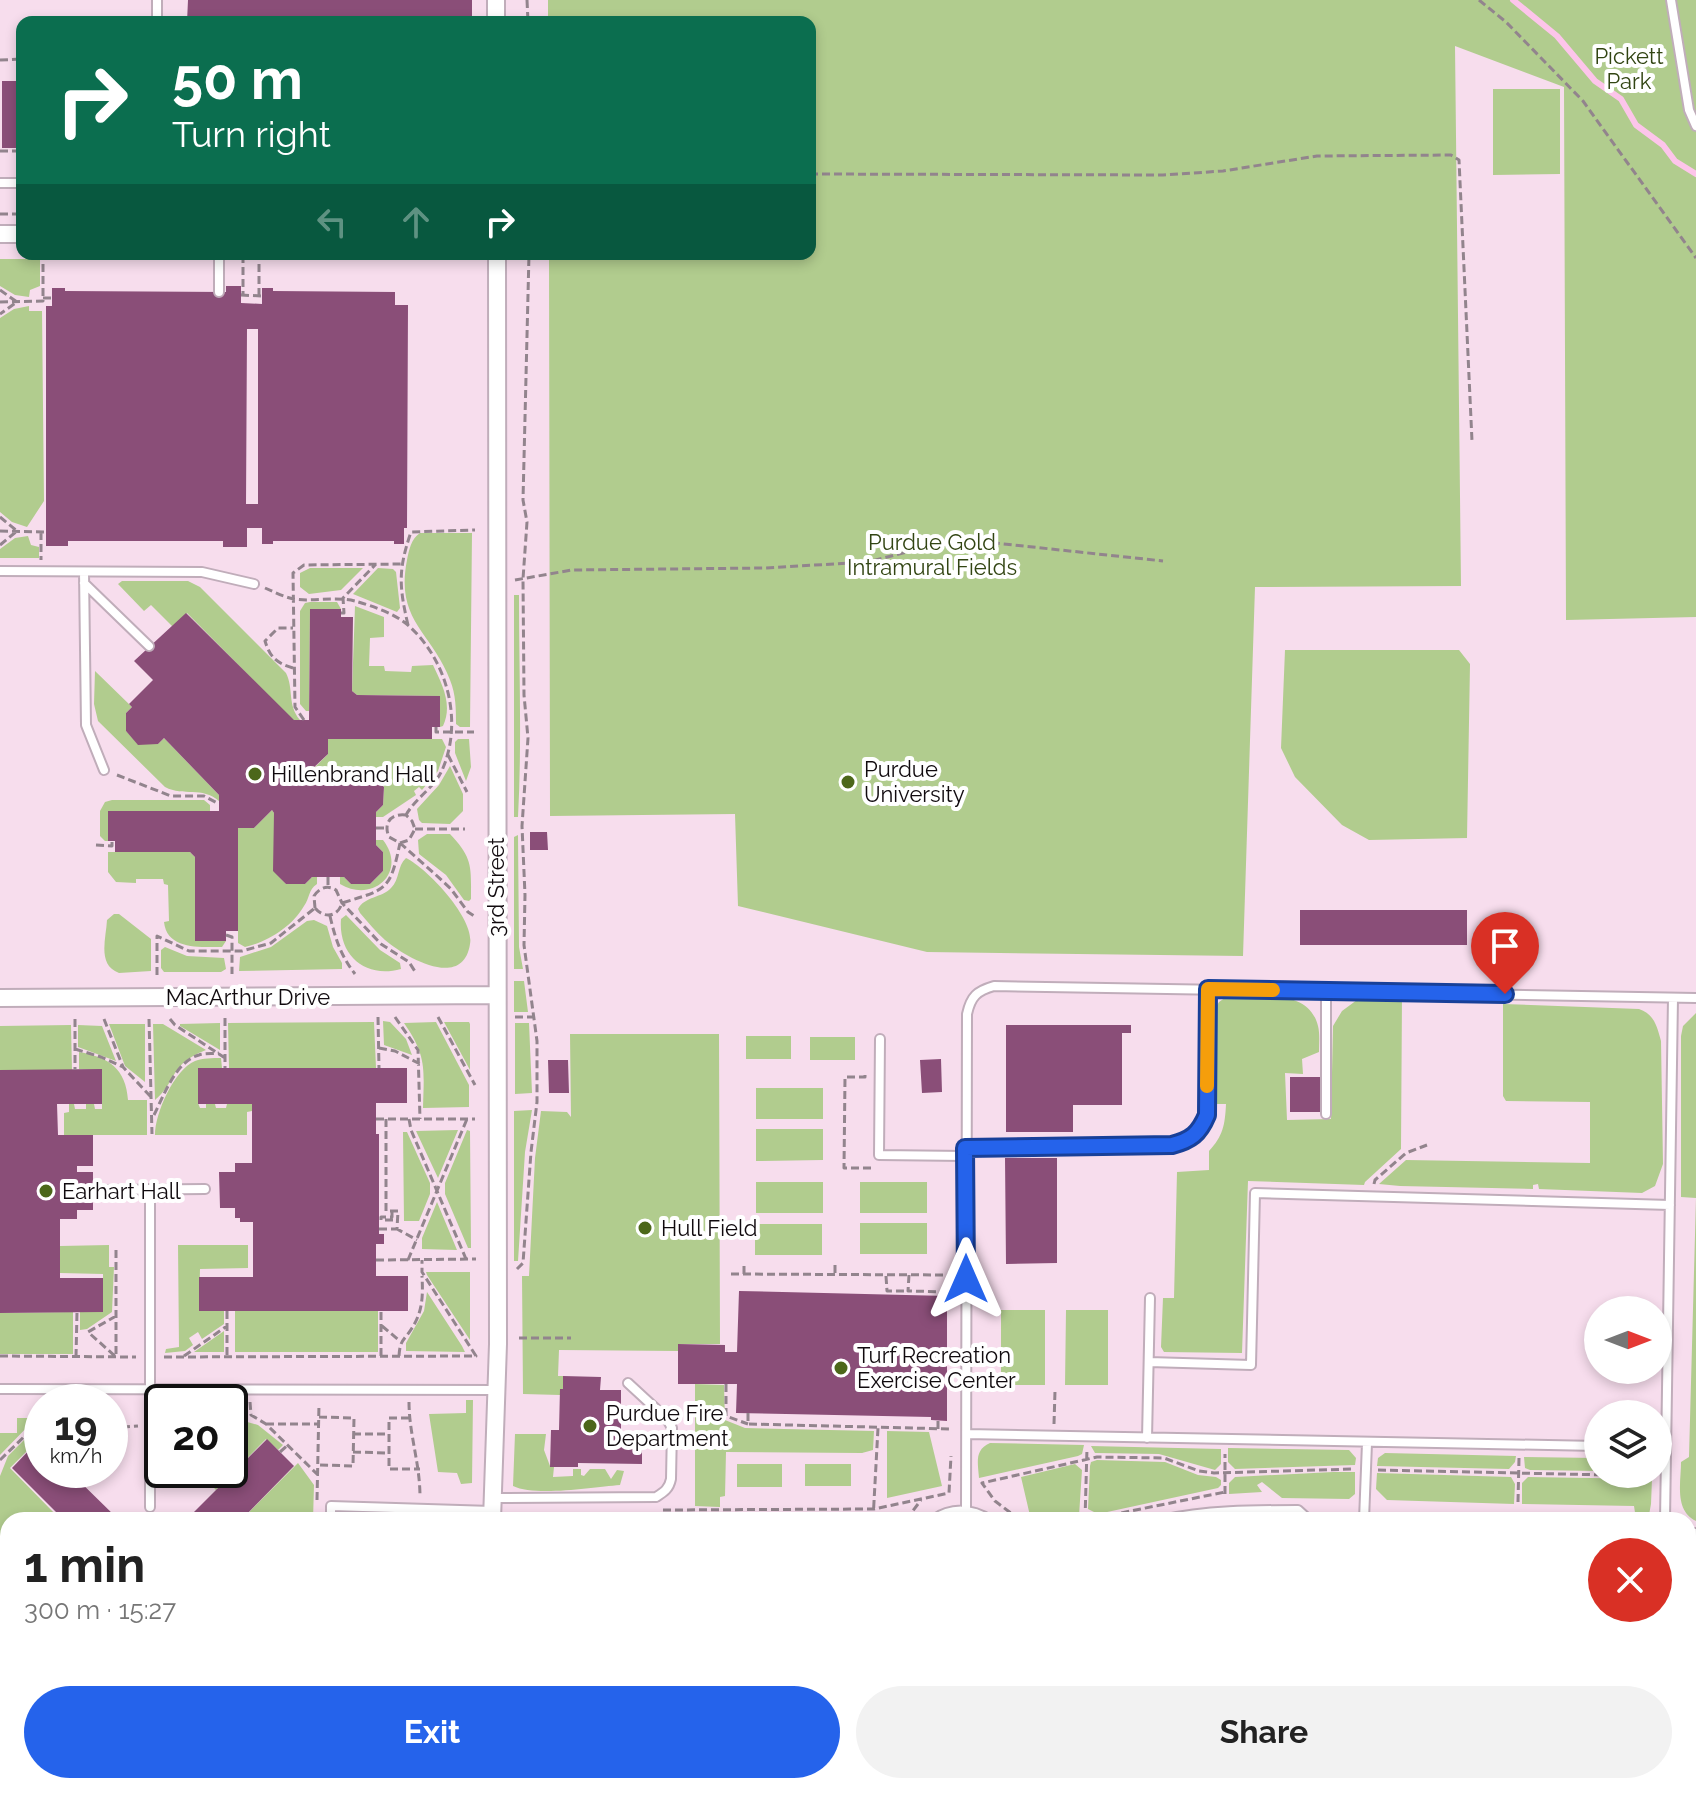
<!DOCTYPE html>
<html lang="en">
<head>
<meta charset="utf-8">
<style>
	body { margin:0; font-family:Raleway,sans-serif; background:#f2f2f2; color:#222; height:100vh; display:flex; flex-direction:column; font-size:30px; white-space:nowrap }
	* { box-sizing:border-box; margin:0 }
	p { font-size:26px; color:#767676 }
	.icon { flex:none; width:44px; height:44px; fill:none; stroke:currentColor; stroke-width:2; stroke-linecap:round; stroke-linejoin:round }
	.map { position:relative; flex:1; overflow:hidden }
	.side { position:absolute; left:0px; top:1512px; width:1696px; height:282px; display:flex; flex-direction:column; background:#fff; border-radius:24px 24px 0 0; box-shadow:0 4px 12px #0003 }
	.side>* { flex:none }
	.hud { position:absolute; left:16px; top:16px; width:800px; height:244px; border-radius:16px; box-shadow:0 4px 12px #0003; background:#0b6e4f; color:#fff; overflow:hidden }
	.needle { width:52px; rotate:90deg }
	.controls { position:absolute; left:1584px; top:1296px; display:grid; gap:16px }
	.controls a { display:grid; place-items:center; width:88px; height:88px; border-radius:50%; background:#fff; box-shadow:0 4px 12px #0003; font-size:40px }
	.speed { position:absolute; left:24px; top:1384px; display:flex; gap:16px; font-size:40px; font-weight:700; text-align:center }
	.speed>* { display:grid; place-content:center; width:104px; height:104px; border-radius:50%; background:#fff; box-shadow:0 4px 12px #0003; line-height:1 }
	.speed small { font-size:20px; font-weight:400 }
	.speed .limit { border:4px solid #111; border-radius:12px; background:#fff; color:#111 }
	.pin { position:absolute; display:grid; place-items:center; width:68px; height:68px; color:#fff; margin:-82px -34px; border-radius:50% 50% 50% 0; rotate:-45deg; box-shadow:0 0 8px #0007 }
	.pin .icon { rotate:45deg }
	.me { position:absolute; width:88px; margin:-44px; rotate:0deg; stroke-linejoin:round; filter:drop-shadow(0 0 6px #0008) }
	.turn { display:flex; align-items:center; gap:28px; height:168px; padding:0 24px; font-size:36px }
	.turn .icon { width:104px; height:104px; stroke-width:2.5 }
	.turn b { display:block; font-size:56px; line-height:68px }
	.lanes { display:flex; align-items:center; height:76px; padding:0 24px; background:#0003; justify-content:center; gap:40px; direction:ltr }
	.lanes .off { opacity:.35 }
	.round { display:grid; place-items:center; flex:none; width:84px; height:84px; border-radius:42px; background:#f2f2f2 }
	.summary { display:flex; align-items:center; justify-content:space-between; height:136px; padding:0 24px }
	h1 { font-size:48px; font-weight:700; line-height:60px }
	.primary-button { display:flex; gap:16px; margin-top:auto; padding:16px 24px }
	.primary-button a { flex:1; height:92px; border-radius:48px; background:#2563eb; color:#fff; font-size:32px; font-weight:700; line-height:92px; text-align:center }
	.primary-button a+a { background:#f2f2f2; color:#222 }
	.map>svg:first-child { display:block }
</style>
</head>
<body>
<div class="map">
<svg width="1696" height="1793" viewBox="0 0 1696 1793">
	<rect width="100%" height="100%" fill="#ffebf8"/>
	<path fill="#f7dded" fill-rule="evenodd" d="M0,0H1696V1793H0ZM22,22H810V254H22ZM1598,1310H1658V1370H1598ZM42,1402H110V1470H42ZM162,1402H230V1470H162ZM1598,1414H1658V1474H1598ZM8,1520H1688V1786H8Z"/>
	<path fill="#b1cc8e" d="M548,0H1696V617L1566,620L1564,87L1455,46L1461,586L1255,587L1243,956L927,952L738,906L735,814L550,816L549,254H810V22H548Z
		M1493,89H1560V174L1493,175Z
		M0,259H40V286L30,290L29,297L15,295L0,286Z
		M29,306V311H42L44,501L27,527L12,522L0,512V318L14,309Z
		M420,533H472L470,727H460L456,724C456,709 456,695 450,680C432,632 395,621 407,560C409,550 411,539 420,533Z
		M28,536L31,545L39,547V558H0V549L15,538Z
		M310,568H363L341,590L309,594L300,587V573Z
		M378,568L393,569L396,572L400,608L397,612L353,594Z
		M122,581H188L200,587L286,673C294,689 287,705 300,720H293L187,613L173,627L151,605L144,611L118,584Z
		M514,595H519C519,670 522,743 518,817H514Z
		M310,602H337L341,609H310L309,711H306L300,704V611L305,603Z
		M355,606L384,617V637L370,638L369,666H384L385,671L411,672L412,666L433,665C442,684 453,705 443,726L440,727V696L357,695L352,691Z
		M1285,650H1459L1470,664L1467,838L1369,840L1342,825L1295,777L1281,748Z
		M95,671L132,707L126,713V731L138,744H158L164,738L219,795V801C202,786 184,797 165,787L98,721L94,704Z
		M328,739H442L446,747L438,771L422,790L419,787L414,791L416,795L383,817H376V812L383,805L384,787L369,774L312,775L309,773L328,754Z
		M469,739L471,767L466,781L455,753V742L458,739Z
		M450,766L463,794V811L450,824L422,823L419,820L417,809L439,785Z
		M112,800H204L210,805V811H109L108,841H105L100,836V811L105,802Z
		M272,810L274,813V871L286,884H305L312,877H317V884C308,890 310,898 304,906C292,927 267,942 245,947L238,943V828H254Z
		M427,834H450C473,858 471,867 471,899L469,901L464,900L446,875L419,854L418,840Z
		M518,835L519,947L523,969H514V837Z
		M376,840H383C408,872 373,904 340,884V877H344L351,884H370L383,871V852L376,845Z
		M108,852H190L195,857V941H226L222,947C200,947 167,950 164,922L169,921L168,885L164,884L163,879H136V883L116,882L108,872Z
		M406,858C428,869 475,919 470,944C463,991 405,957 385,940C376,932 368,922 360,913L358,909C365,896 382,898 391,888C400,879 397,866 406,858Z
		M114,914H119L151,939V971L119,973C97,965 106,939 107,920Z
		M346,915L380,950L400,963L401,969C366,979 338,956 341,919Z
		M314,920L327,926L333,947L342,963V969L239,971L240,957L271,947L307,921Z
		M165,947L187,956L224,958L226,969L221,972H164L161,968V950Z
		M514,981H524L528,1012H514Z
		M1229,995C1258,996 1309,988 1318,1026C1320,1034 1319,1044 1319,1052L1302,1059L1303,1074L1285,1073L1287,1120L1331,1119L1333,1026L1342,1011L1361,997L1402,996L1401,1149L1365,1182L1364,1185L1248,1181L1242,1353L1164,1352L1161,1347L1163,1298H1174L1177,1172L1209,1170V1151C1223,1136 1225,1125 1226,1104H1215V1009L1219,1002Z
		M1503,1004L1639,1009C1654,1014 1657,1026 1661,1041L1663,1164L1655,1186L1642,1193L1539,1189L1538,1184L1533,1185V1189L1400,1186L1379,1184L1406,1160L1590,1163V1102L1506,1101L1503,1096Z
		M1696,1013V1198L1681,1197V1036L1683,1026Z
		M383,1021L390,1022L406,1039L412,1055L384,1045Z
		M374,1022L376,1068H229L228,1023Z
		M436,1022L469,1085V1107L423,1108C424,1069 427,1056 404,1023Z
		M469,1022L470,1024V1070L444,1022Z
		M220,1023V1050L180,1026V1024Z
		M515,1023H529L532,1093L515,1094Z
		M109,1024H145V1082L125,1066Z
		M153,1024H163L206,1050C168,1065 179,1079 155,1100Z
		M71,1025L72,1070H0V1026Z
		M78,1025L102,1026L116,1061L78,1047Z
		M570,1034H719L720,1344H679L678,1351L559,1350L558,1376H563V1389L560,1390V1395L523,1394L522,1276H529L535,1158L541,1111L567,1112L571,1117Z
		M746,1036H791V1059H746Z
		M810,1037H855V1060H810Z
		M79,1052C109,1057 126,1069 128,1100H147V1135H64V1113L69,1112V1104H74L75,1109H86V1104H94L95,1109H102V1070L79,1069Z
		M221,1058L222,1068L198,1069V1103L200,1108H206V1104H215L216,1108H226L227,1104H252V1111L247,1112V1135H155C155,1113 174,1070 195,1061C203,1058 212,1058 221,1058Z
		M756,1088H823V1119H756Z
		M532,1110L525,1152L518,1261H514V1111Z
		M756,1129H823V1160L756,1161Z
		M458,1130L438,1178L416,1131Z
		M467,1130L470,1131L471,1248H468L445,1194V1183Z
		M403,1132H407L430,1183V1194L419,1221H404Z
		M756,1182H823V1213H756Z
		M860,1182H927V1213H860Z
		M1696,1198V1521C1674,1510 1681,1483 1681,1462L1689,1457Z
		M437,1202L457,1250L422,1249V1238Z
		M860,1223H927V1254H860Z
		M755,1224H822V1255H755Z
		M109,1245V1267H114L112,1312L87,1329L80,1330V1312H103V1274L60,1273V1246Z
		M178,1245H248V1268L200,1269L199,1311H224V1324L202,1339L198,1332L189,1338L193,1345L185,1351L165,1353L166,1349L179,1347Z
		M426,1272H470V1340L427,1275Z
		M427,1292L462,1346L465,1352L406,1351V1343L424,1311Z
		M1001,1310H1045V1385H1001Z
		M1066,1310H1108V1385H1065Z
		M235,1311H378V1352H235Z
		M73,1312V1354H0V1313Z
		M224,1331V1352H194Z
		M695,1384L724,1385L725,1420L745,1428L874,1431L873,1450L862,1453L726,1452L725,1496L720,1497V1507L695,1506Z
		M466,1400H473L472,1483L461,1484L457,1473L438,1472L429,1414L466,1413Z
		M230,1417L258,1425L283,1445L278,1450L266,1439L216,1490L197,1470H230Z
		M17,1418H36L0,1455V1433H17Z
		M887,1431L929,1432L942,1486L887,1498Z
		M32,1432H40L42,1436L10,1468L61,1520H8V1547H0V1476L8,1456Z
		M515,1434H546L544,1450L550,1466L554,1467L553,1477L573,1476V1469H581V1475L584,1476L590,1469H605L611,1479L617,1470L624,1471L620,1485C593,1487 536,1497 513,1486Z
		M990,1443L1084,1445L1082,1454L1078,1456L979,1478C978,1463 974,1450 990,1443Z
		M1091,1446L1221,1449V1464L1215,1470L1159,1454L1095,1453Z
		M1228,1448L1349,1450L1356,1458L1355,1465L1235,1469L1228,1462Z
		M1385,1453L1516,1456L1515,1462L1509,1469L1377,1466L1378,1458Z
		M1524,1457L1598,1458V1471L1530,1470L1525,1468Z
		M1097,1460L1165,1462L1198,1475L1216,1477L1221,1480V1485L1218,1488L1098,1514L1088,1509L1090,1466L1091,1462Z
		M298,1463L314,1485L313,1520H241Z
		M737,1464H782V1487H737Z
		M805,1464H851V1486H805Z
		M1075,1464L1082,1470L1079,1516L1065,1520H1031L1021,1477Z
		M1333,1472H1355V1494L1349,1499L1282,1498L1262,1482L1257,1485L1262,1492L1229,1494V1483L1235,1477Z
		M1377,1473L1511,1477L1515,1484L1514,1504L1387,1500L1376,1489Z
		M1528,1477L1652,1479L1651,1504L1649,1515L1645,1520L1636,1519L1634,1506L1522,1504V1483Z
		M0,1554H8V1612H0Z
		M1688,1564H1696V1793H1122V1786H1688Z
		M1,1618H8V1700L1,1694Z
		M8,1783V1786H38V1793H2Z
		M47,1786H110L108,1792L47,1793Z
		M118,1786H189L187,1791L123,1790Z
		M231,1786H304L311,1793H227Z
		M317,1786H393L397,1793H324Z
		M404,1786H461V1793H408Z"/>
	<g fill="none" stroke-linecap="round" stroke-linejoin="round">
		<path stroke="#fdc5ea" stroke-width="6" d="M1513,0L1557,36L1595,81L1621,99L1636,125L1663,145L1675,161L1696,174"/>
	</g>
	<path fill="#8a4e78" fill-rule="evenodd" d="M188,0H472V22H187Z
		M2,81H22V148H2Z
		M226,286H241V303L262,304V288H273V291L395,292V305H408L407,528H404V544H394V541H273V544H262V528H247V547H223V541H68V546H46V306H52V288H65V291L226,292ZM247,329H258V504H246Z
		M310,609H341V617H353L352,691L357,695L440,696V727H432V739H328V754L309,772L312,775L369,774L384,787L383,805L376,812V845L383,852V871L370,884H351L344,877H312L305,884H286L273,871L274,813L272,810L254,828H238V931H226V941H195V857L190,852H115V841H108V811H219V795L164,738L158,744L138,745L126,731V713L132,707L129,704L153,680L134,661L186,613L294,720H309Z
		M530,832H547L548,850H530Z
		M1300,910H1467V945H1300Z
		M1006,1025H1131V1033H1122V1105H1073V1132H1006Z
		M941,1059L942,1092L922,1093L920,1060Z
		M548,1060H568L569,1093H549Z
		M198,1068H407V1103H376V1134H379V1234H384V1244H376V1276H408V1311H199V1277H253V1222H240V1218H235V1208H220L219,1172H235V1163H252V1104H198Z
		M102,1069V1104H57L58,1135H93V1166H77V1172H93V1210H77V1219H60V1278H103V1312L0,1313V1070Z
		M1290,1077H1321V1112H1290Z
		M1005,1158H1057V1263L1006,1264Z
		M739,1291L947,1296V1421L931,1420V1417L736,1413L737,1384H678V1344L725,1345V1352H737Z
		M563,1376L601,1377L600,1390H621V1437H642V1464L578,1463V1467H550L551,1430H559L560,1389H563Z
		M267,1439L294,1466L241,1520H186Z
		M38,1441L42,1444V1470H68L119,1520H64L12,1468Z
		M539,1786H1076L1075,1793H540Z
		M1122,1786H1139V1793H1122Z"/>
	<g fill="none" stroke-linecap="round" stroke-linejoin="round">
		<defs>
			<path id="service" d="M157,0V22
				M1671,0L1689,110L1696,126
				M0,183H22
				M219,292V254
				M0,571L202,572L254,584
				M84,572L86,725L104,770
				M84,583L149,646
				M880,1039L879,1155L965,1156
				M1326,1114V991
				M965,1148L1172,1145C1191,1140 1199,1134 1207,1115L1208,989
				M103,1190L205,1189
				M1149,1362L1251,1365L1255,1193L1670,1205
				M0,1389L497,1390
				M967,1434L1598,1446
				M1147,1438L1150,1298
				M493,1498L656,1497C664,1492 669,1489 671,1479L672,1428L667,1419L628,1383
				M150,1507V1189
				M966,1510L967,1014C971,996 977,991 994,986L1696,998
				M331,1520V1506L492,1511
				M933,1520C951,1507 972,1508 990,1520
				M1161,1520C1207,1510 1251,1510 1298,1510L1309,1520
				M1364,1520L1367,1443
				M1665,1520L1673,998
				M1688,1533H1696
				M1108,1793L1109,1786"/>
			<path id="minor" d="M496,0V22
				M0,234H22
				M0,998L496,995
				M492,1520L498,1344L497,254
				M484,1793V1786"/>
		</defs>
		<use href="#service" stroke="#c0adba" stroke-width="12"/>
		<use href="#minor" stroke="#c0adba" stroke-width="20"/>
		<path stroke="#92848d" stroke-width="3" stroke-dasharray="8 4" stroke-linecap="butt" d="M527,0L528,22
			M1479,0L1506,22L1583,101L1696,258
			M0,60L22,59
			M0,151H22
			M810,174L1163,175L1223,171L1317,156L1451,155L1459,160L1472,441
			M0,214H22
			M243,255V296
			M0,290L17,302L0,314
			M241,295L262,296
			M259,296V255
			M43,298H52
			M0,302L43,301V255
			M0,517L17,531L0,545
			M0,531L46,532
			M41,532V560
			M515,580L572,570L764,568L868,562L934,545L995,543L1163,561
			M265,588C274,592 284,597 294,599C314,602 334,596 355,601C372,606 397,614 410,627C447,661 463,720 443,768C435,788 416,797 406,815
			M341,613H344L343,598L376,564
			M408,625C399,586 398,570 411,532L475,530
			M293,668C276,663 270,657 265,641L278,628H293
			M304,720L295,707L293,573L304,565L401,564
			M436,727V732H474
			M448,755L467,792
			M117,775L171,796H204L219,804
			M406,815C391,813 383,823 389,837L400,843L436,875L451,889L468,912L474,916
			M376,828H386
			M415,829H465
			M400,843L409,840L415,829L412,821L406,815
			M96,845L112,846V841
			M328,877V887
			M315,908L314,896C320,887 328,885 336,890L342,903L381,944L409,962L416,973
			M315,908C324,919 338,917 342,903C387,889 390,891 400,843
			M330,916C335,938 341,956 355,974
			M226,935L232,937V974
			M157,975V936L189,951H242L271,943L315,908
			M378,1017L379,1068
			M395,1017L418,1050L420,1119
			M438,1017L475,1085
			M515,1017H534
			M225,1018V1068
			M75,1019V1070
			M104,1019L123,1067L151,1097
			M149,1019L152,1134
			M170,1019L175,1025L225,1058
			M379,1048L395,1051L420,1064
			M75,1049L101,1057L123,1067
			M865,1075V1077H845L844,1168H872
			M154,1115C164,1095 176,1061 199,1055C205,1053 213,1054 219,1053
			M376,1119H475
			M386,1119V1211H398L397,1229L417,1240
			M409,1119L411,1130L466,1259
			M1374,1184L1375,1180L1406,1153L1427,1145
			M392,1211V1217H381V1220H397
			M379,1229H397
			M116,1250V1357
			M376,1260L476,1259
			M408,1260L467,1119
			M835,1265V1274
			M517,1269L523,1263L531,1152L537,1102V1041L524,945L525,895L522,826L528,738L524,695L523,579L527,522L523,500L529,254
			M731,1274L955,1275
			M744,1274V1264
			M909,1275L908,1291L952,1292
			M886,1276L887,1291H908
			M227,1311V1357
			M116,1316L88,1332L116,1357
			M382,1326L400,1341
			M519,1338H571
			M0,1356L136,1357
			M184,1356L227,1326
			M381,1356V1311
			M399,1356C400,1339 404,1341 412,1328C423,1311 423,1295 422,1276
			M76,1357L77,1312
			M164,1357L476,1356L422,1272V1260
			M726,1384V1416L748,1424
			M250,1402L251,1415L266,1424L318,1475
			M409,1402C409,1434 420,1463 420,1497
			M748,1413V1424L952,1429
			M319,1417L354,1418L353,1466L320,1465
			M409,1418H389V1469H420
			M266,1424H319
			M1054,1424L1055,1391
			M110,1428L138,1426
			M938,1429V1421
			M353,1434H389
			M41,1444L42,1443
			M280,1452L288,1445
			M353,1452L389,1453
			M0,1460L32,1429L42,1430
			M1378,1470L1654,1476
			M1225,1494V1454
			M317,1500L319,1404
			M1518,1502L1519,1458
			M663,1510L874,1509L949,1493L951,1456
			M873,1520L878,1428
			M906,1520L921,1500
			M1020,1520L995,1501L982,1483L1097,1457L1164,1458L1199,1471L1214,1473L1354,1469
			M1085,1520L1087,1448
			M1086,1520L1225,1492
			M0,1551H8
			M0,1615H8
			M0,1699L8,1706L0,1728V1741
			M0,1785L8,1777
			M194,1786L195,1793
			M310,1786L317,1793
			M400,1786L403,1793
			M43,1793V1786
			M114,1793V1786
			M223,1793L227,1786
			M1151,1793L1159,1786"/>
		<use href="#service" stroke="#fff" stroke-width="8"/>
		<use href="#minor" stroke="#fff" stroke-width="16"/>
	</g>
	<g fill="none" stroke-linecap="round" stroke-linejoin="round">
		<defs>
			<path id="route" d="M966,1279L965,1148L1172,1145C1191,1140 1199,1134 1207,1115L1208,989L1505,994"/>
		</defs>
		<use href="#route" stroke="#184099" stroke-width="20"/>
		<use href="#route" stroke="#2563eb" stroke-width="14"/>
		<path stroke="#f59e0b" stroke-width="14" d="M1207,1086L1208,989L1273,990"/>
	</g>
	<g fill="#4c671a" stroke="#fff" stroke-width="3">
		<circle cx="255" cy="774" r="8"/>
		<circle cx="848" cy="782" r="8"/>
		<circle cx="46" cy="1191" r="8"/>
		<circle cx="645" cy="1228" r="8"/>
		<circle cx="841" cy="1368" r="8"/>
		<circle cx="590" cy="1426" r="8"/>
	</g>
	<g text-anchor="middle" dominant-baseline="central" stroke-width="8" stroke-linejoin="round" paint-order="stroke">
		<g font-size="22" fill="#324513" stroke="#fff">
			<text x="1629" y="56">Pickett<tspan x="1629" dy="25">Park</tspan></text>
			<text x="932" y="542">Purdue Gold<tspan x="932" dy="25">Intramural Fields</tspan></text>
		</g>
		<g font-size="22" fill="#100a0e" stroke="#fff" text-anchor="start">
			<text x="864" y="769">Purdue<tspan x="864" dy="25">University</tspan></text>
			<text x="271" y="774">Hillenbrand Hall</text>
			<text x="62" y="1191">Earhart Hall</text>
			<text x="661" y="1228">Hull Field</text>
			<text x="857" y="1355">Turf Recreation<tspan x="857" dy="25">Exercise Center</tspan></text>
			<text x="606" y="1413">Purdue Fire<tspan x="606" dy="25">Department</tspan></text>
		</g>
		<g font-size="22" fill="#100a0e" stroke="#fff">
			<text transform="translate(496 887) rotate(-90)">3rd Street</text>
			<text x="248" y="997">MacArthur Drive</text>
		</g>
	</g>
</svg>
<div class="controls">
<a><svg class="needle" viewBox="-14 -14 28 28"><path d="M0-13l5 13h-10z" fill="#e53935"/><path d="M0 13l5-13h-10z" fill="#767676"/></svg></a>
<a><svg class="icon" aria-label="layers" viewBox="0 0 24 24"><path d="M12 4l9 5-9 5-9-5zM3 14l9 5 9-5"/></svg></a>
</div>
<div class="speed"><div>19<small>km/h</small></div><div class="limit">20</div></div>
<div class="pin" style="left:1505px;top:994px;background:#d93025"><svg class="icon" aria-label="arrive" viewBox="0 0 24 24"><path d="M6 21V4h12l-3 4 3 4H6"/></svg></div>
<svg class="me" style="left:966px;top:1279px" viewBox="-20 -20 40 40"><path d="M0-17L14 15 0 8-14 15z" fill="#2563eb" stroke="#fff" stroke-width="4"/></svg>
<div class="hud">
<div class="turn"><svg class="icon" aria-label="right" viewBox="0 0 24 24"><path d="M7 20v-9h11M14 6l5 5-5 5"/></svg><div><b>50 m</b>Turn right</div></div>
<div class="lanes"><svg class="icon off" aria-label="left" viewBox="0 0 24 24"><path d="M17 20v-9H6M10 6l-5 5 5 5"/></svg><svg class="icon off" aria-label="ahead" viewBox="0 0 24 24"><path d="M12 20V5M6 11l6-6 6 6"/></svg><svg class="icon" aria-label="right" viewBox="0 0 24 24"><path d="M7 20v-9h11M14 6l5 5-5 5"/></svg></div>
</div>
<section class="side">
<div class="summary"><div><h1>1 min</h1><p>300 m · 15:27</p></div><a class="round" style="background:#d93025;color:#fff"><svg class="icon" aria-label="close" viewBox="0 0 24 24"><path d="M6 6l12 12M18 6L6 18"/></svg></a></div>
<div class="primary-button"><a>Exit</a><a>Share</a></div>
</section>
</div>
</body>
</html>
